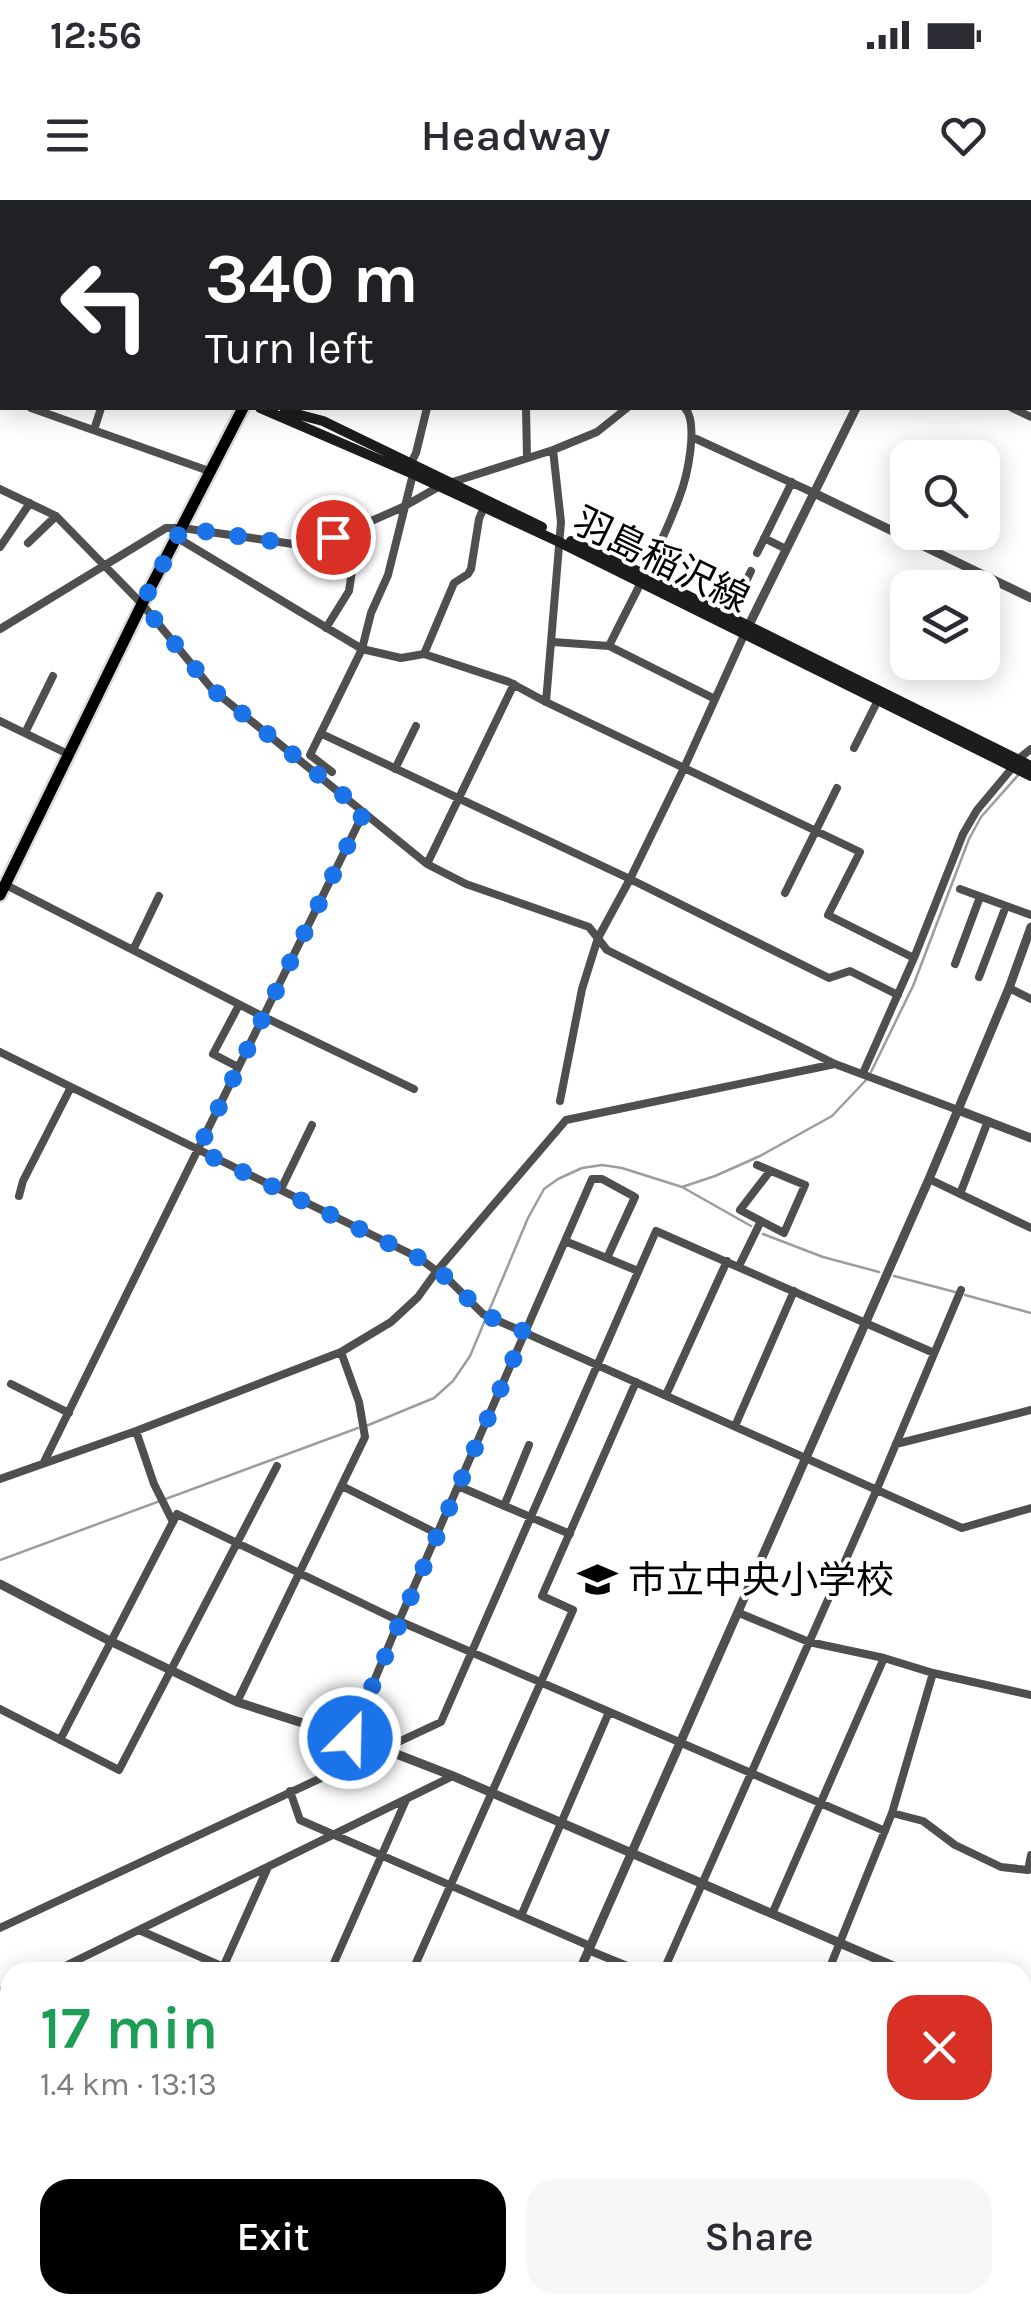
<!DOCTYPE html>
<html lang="en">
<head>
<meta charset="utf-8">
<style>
	body { margin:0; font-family:Karla,"Noto Sans JP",sans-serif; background:#f7f7f7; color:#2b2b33; height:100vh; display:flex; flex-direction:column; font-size:38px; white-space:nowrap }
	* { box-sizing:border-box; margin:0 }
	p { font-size:32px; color:#7c7c81 }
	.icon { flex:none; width:55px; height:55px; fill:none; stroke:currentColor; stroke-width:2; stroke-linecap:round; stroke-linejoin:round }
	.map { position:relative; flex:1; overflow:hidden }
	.drawer { position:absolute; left:0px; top:1762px; width:1032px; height:352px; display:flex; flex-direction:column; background:#fff; border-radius:30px 30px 0 0; box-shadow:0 5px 25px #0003 }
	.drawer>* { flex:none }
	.top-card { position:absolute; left:0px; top:0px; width:1032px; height:210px; box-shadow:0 5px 25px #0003; background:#202124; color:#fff; overflow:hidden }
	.controls { position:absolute; left:890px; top:240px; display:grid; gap:20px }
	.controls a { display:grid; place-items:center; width:110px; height:110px; border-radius:20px; background:#fff; box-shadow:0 5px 25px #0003; font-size:50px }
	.pin { position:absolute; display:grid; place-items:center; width:85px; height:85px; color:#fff; margin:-42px; border:5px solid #fff; border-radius:50%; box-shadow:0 2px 10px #0007 }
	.me { position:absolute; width:110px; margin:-55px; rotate:23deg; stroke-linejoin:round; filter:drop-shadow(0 0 8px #0008) }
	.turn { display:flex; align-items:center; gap:35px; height:210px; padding:0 40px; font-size:45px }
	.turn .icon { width:130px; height:130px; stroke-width:2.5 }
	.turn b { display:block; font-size:70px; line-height:85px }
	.round { display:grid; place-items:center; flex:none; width:105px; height:105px; border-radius:30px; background:#f7f7f7 }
	.head { display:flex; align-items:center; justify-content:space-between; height:170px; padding:0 40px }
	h1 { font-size:60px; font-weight:600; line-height:75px; color:#1e9e55 }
	.action { display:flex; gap:20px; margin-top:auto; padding:20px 40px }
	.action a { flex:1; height:115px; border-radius:30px; background:#000; color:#fff; font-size:40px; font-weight:600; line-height:115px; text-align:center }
	.action a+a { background:#f7f7f7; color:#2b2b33 }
	.status { display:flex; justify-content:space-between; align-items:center; height:70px; padding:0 50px; background:#fff; direction:ltr }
	.status svg { height:28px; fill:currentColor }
	header { display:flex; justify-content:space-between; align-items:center; height:130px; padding:0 40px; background:#fff; font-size:45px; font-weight:600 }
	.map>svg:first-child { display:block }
</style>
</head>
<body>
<div class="status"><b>12:56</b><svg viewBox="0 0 49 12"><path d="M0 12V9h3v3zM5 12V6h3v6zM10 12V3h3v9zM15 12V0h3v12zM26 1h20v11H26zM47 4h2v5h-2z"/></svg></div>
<header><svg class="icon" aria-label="menu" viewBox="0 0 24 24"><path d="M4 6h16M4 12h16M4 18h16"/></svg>Headway<svg class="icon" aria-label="heart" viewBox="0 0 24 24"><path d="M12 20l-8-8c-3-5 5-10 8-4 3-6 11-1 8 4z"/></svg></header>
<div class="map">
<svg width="1031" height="2113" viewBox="0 0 1031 2113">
	<rect width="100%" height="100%" fill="#fff"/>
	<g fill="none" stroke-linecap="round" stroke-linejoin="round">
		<path stroke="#9d9d9d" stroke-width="2.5" d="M1018,0L1019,2
			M273,2L274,0
			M1030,31L1031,34
			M871,872L913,786L969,639L981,617L1020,573
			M682,987L715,976L760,956L832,916L867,879
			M763,1034L823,1057L879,1072
			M894,1076L955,1092
			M965,1095L1031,1113
			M366,1226L434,1198L453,1181L470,1156L528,1018L544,989L558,979L582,968L602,965L622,968L682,987L751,1026
			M0,1360L358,1228"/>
		<defs>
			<path id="primary" d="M346,2L347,0
				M0,116H2
				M0,695L142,404L243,208"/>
		</defs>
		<use href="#primary" stroke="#dbdbdb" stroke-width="16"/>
		<path stroke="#4f4f4f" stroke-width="8" d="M671,0L675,2
			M857,0L862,2
			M1010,0L1011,2
			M19,2L20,0
			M580,2L581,0
			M745,2L746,0
			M882,2L883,0
			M953,2L954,0
			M1030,6L1031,9
			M0,39L2,40
			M1030,51L1031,53
			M0,57L2,49
			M1030,124L1031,125
			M1030,135H1031
			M0,196L2,197
			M31,208L209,271
			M526,208L527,258
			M1012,208L1031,217
			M94,230L101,208
			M692,237L814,293
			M411,263L416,253L427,208
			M0,289L56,316L142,404L212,489L427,664L466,684L589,727L607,750L835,864L958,910
			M176,337L362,449L401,458L424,454L509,482L546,502L860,652L828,715L914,758
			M764,338L786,349
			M28,343L56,316
			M0,347L30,303
			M757,353L792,282
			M727,421L751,371
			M326,428L349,391L359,325
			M0,429L166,328H182L307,346L319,344L403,307L440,286L553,250L597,232L627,208
			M553,442L609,446C632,399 661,347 679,298C687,278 699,224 685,208
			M609,446L715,499
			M424,454L454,383L468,374L471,369L479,319L484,307
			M546,502L561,322L553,250
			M0,521L70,555
			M25,533L53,476
			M322,534L630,679L829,778L850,771L898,795
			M854,548L879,498
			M395,569L416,526
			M332,572L310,555L362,449L371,413L388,375L413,274
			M427,664L514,484
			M4,684L264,817L414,889
			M960,689L1031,715
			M785,693L837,588
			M133,750L159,696
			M955,764L980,697
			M979,777L1006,706
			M1009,788L1031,799
			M0,852L419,1058L450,1081L483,1114L962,1328L1031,1308
			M238,867L213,854L239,805
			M863,873L914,758L963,634L977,610L1013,567L1017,560L1031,549
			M560,901L582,789L598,738L630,679L684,568L744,435
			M757,965L805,985L784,1033L740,1010L770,971
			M929,979L1031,1028
			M281,989L312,925
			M960,994L988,921
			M19,996L23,981L71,887
			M565,1041L638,1071
			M739,1066L761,1021
			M11,1184L69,1213
			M666,1195L727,1061
			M735,1226L794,1091
			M136,1231L154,1284L173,1322
			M896,1244L1031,1210
			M44,1262L364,612
			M0,1279L136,1231L341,1152L391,1122L418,1097L436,1072L566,920L835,864
			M342,1286L438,1334
			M458,1286L570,1334
			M504,1306L529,1245
			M739,1413L809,1442L884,1458L933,1473L1031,1495
			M237,1502L365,1237L359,1202L341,1152
			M0,1509L119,1570L277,1266
			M60,1540L177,1314L399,1421L885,1631
			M338,1568L399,1421L592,979H602L635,997L607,1058
			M290,1591L300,1620L590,1746
			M892,1613L923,1621L955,1645L1001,1667L1028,1670L1031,1655
			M772,1714L884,1458
			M521,1716L609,1512
			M0,1728L441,1522L656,1031L934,1153
			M139,1730L235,1772
			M588,1750L642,1772
			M53,1772L453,1576
			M221,1772L268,1667
			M330,1772L406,1600
			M412,1772L573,1410L542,1396L636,1182
			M663,1772L877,1289L961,1090
			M828,1772L892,1613L933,1473
			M0,1791L10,1790
			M0,1867L10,1845
			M1022,1941H1031
			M0,1974L10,1955
			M1022,1987L1031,1989
			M0,1999L10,1997
			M1022,2054L1031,2059
			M0,2092L10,2097
			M29,2105L46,2113
			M415,2105L431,2113
			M22,2113L28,2105
			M112,2113L114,2105
			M617,2113L621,2105
			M713,2113L751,2105
			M865,2113L869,2105"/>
		<path stroke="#4f4f4f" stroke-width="9" d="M814,293L1031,398
			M747,429L856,208
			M958,910L1031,938
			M0,1384L110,1441L237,1502L381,1548L453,1576L907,1772
			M579,1772L929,979L1009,788L1031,727
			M1022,1806L1031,1808
			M402,2113L405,2105"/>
		<path stroke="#1c1c1c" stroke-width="10" d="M260,208L413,274L557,341L1031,576
			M285,211L323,221L542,327
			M571,341L644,374L1031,566"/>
		<use href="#primary" stroke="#000" stroke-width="11"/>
		<defs>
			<path id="rail" d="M0,1985L10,1992
				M90,2105L92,2113"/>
		</defs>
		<use href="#rail" stroke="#000" stroke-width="6"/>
		<use href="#rail" stroke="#fff" stroke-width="2.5" stroke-dasharray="8" stroke-linecap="butt"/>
	</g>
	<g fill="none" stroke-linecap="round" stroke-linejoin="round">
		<path stroke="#1a73e8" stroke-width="18" stroke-dasharray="0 32.4" d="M333,337L307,346L182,328L142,404L212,489L364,612L198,950L419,1058L450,1080L483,1114L525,1132L350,1538"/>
	</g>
	<defs>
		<symbol id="school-bare" viewBox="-9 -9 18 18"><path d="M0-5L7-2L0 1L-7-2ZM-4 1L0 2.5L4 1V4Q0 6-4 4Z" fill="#000" stroke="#fff" stroke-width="2.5" paint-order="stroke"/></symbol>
	</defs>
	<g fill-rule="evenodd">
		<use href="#school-bare" x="570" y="1352" width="55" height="55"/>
	</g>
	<g text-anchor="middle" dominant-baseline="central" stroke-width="8" stroke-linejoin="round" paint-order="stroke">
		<g font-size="38" fill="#000" stroke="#fff">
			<text transform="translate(661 360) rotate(26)">羽島稲沢線</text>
		</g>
		<g font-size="38" fill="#000" stroke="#fff" text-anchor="start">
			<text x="628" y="1380">市立中央小学校</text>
		</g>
	</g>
</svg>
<div class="controls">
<a><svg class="icon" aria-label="search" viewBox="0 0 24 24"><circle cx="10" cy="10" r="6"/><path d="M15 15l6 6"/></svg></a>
<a><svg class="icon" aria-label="layers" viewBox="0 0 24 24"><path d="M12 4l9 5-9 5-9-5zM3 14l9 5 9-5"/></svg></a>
</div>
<div class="pin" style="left:333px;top:337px;background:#d93025"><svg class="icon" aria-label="arrive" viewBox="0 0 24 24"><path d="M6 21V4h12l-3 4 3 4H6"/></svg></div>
<svg class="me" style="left:350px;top:1538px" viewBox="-20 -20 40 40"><circle r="17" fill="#1a73e8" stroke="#fff" stroke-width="3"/><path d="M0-11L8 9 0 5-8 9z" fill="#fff"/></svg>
<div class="top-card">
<div class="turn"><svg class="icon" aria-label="left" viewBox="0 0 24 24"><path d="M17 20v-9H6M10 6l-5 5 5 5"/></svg><div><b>340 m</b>Turn left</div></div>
</div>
<section class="drawer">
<div class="head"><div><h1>17 min</h1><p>1.4 km · 13:13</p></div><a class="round" style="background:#d93025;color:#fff"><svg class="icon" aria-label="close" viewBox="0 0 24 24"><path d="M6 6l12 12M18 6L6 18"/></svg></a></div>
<div class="action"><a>Exit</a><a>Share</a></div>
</section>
</div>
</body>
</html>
